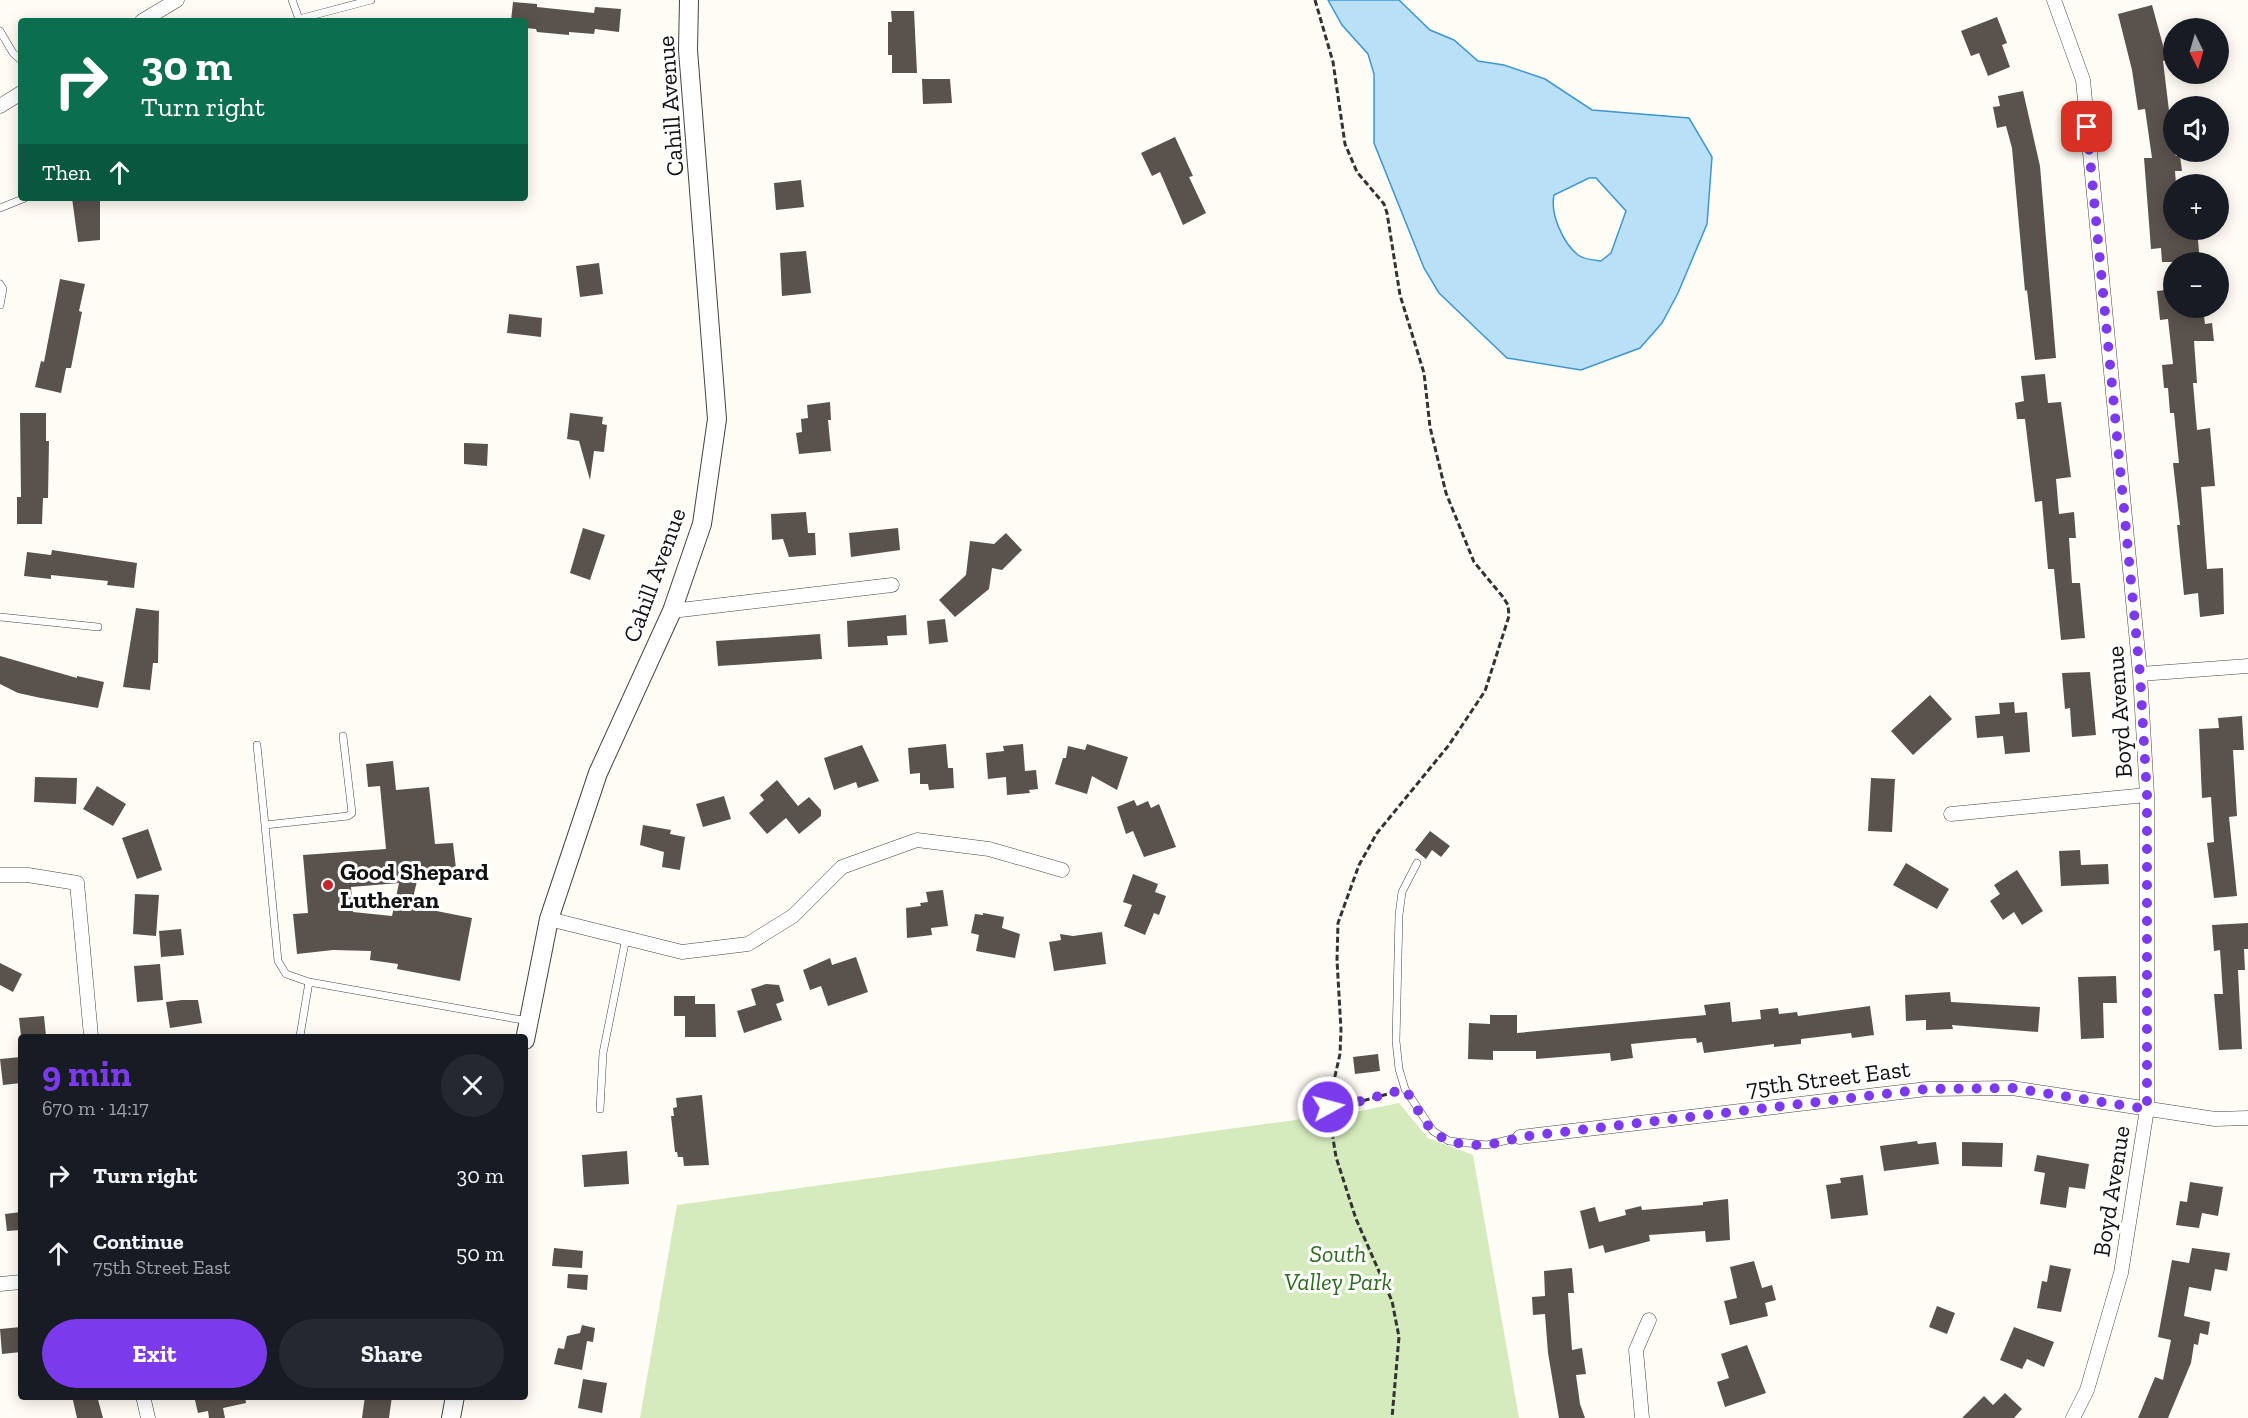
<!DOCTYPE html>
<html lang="en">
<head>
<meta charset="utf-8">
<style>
	body { margin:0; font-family:"Zilla Slab",serif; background:#242831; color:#f1f3f6; height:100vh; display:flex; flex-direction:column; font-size:22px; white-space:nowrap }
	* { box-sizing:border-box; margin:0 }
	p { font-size:20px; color:#9ea1a6 }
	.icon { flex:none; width:33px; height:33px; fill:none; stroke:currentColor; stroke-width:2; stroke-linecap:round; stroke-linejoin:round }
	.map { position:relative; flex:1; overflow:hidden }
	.sheet { position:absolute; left:18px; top:1034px; width:510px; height:366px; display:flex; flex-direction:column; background:#171b24; border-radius:6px; box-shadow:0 3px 15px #0003 }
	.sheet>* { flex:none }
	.top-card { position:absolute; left:18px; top:18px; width:510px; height:183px; border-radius:6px; box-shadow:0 3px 15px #0003; background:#0b6e4f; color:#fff; overflow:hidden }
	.needle { width:39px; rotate:175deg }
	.fabs { position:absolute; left:2163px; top:18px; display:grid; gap:12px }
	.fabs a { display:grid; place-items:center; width:66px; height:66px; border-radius:50%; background:#171b24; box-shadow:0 3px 15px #0003; font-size:30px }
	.pin { position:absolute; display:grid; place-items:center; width:51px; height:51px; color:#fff; margin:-26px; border-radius:12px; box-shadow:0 3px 9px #0006 }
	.me { position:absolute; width:66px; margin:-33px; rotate:83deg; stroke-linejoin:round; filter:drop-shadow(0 0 4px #0008) }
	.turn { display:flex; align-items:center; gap:21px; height:126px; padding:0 24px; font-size:27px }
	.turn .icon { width:78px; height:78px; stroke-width:2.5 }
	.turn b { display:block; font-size:42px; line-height:51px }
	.then { display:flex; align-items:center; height:57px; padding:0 24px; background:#0003; gap:12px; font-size:22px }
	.round { display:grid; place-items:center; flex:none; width:63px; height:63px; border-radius:32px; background:#242831 }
	.head { display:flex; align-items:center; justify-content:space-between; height:102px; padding:0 24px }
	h1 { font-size:36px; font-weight:700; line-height:45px; color:#7c3aed }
	.action { display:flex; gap:12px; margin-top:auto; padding:12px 24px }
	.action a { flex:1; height:69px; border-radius:36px; background:#7c3aed; color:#fff; font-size:24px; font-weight:700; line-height:69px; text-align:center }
	.action a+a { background:#242831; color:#f1f3f6 }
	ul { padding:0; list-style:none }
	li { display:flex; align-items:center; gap:18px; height:78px; padding:0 24px }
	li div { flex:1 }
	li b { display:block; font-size:22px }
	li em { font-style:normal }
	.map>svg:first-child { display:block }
</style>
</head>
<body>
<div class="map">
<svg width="2248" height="1418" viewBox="0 0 2248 1418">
	<rect width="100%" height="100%" fill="#fffdf5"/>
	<path fill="#d5ebbd" d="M1399,1103L1428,1138L1473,1155L1519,1418H640L677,1205L1360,1111Z"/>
	<path fill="#b9e0f7" stroke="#3f96cf" stroke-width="1.5" fill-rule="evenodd" d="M1328,0H1399L1430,30L1454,40L1478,61L1504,65L1545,79L1592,110L1689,118L1712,157L1707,224L1678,293L1662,323L1640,348L1581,370L1507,358L1439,293L1424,268L1374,143V74L1368,54L1342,25ZM1589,178H1596L1626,211L1611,253L1601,261C1593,260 1585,260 1578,255C1563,243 1550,214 1554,195Z"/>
	<path fill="#5a524d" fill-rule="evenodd" d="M513,2L537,4V7L594,13L595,7L621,9L619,32L595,29L594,34L569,32V35L537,32L536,29L525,28V21H511Z
		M2152,5L2167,60L2163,61L2174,152L2176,156H2180L2182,171H2175L2176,184H2174V230H2197L2200,262H2162L2161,248L2151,249L2144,158H2152L2145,109L2138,110L2132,70L2118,14Z
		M891,11H914L917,73H892V55H888V22H892Z
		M1997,17L2007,43L2002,45L2010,67L1988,76L1979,53L1971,56L1961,31Z
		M922,79H950L952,103L923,104Z
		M2023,91L2040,166L2056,358L2035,360L2027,290L2025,291L2012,148L2006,126L1997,128L1993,107L2000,106L1998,96Z
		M1175,137L1193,176L1189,177L1206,213L1183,225L1160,172L1152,176L1141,153Z
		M801,180L804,207L776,210L774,183Z
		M72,198H100V240L78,242Z
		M806,251L811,293L782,296L780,253Z
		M599,263L603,294L580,297L576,266Z
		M60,279L85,284L79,311L82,312L71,368H66L61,393L35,387L41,361L44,362Z
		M2174,289V308H2203L2205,324L2212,323L2214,341H2194L2197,383H2193L2197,430L2210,428L2215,486L2201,487L2207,569L2223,568L2224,614L2200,617L2198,593L2184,595L2177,525H2180L2173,463H2179L2174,413H2170L2168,388H2164L2162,365L2173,364L2168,319L2160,320L2157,291Z
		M509,314L542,318L541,337L507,333Z
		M2045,374L2048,403L2061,402L2071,477L2056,479L2059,514L2074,512L2076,538H2069L2072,583H2080L2085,638L2061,640L2054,569H2048L2042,501L2035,502L2025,419H2017L2015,403L2024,401L2021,376Z
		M830,402L831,420H828L831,451L799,454L796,433L802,432L801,419L808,418L807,405Z
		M20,413H46V441H49L48,498H43L42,524H17V497H21Z
		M570,413L603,417L602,424L607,425L604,452L594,451L590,480L579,441L567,439Z
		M464,443L488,444L487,466L464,464Z
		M806,512L808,533H815L816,555L789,557L783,539L772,540L771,514Z
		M583,528L605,535L590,580L570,573Z
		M898,528L900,550L851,557L849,533Z
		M1006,533L1022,550L1002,570L992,568L989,589L955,617L939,600L966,575L970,541L994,544Z
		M52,550L137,563L134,588L107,585L108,581L51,575V579L24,576L27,552L51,555Z
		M136,608L159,611L158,663H153L150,690L123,687Z
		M906,615L907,635L887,636L888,645L848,647L847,621Z
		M945,619L948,642L929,644L927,621Z
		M820,634L822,659L718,666L716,641Z
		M0,656L77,678V676L104,682L98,708L41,698L18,693L0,684Z
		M2090,672L2096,735L2072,737L2070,708L2065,709L2062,673Z
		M1930,695L1952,719L1913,755L1891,731Z
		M2014,702L2015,713L2027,712L2030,752L2005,754L2003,736L1977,738L1975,716L2000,714L1999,703Z
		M2242,716L2244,750H2233L2237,816L2229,817L2237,896L2214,898L2207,843L2214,842L2211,797L2202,798L2199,729L2219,728L2218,718Z
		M946,744L948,768H953L954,788L929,790L928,784H920V773L910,774L908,748Z
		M1023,744L1025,771L1036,770L1038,789L1029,790L1030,793L1007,795L1006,777L988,779L986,753L1004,751L1003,746Z
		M1087,744L1128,757L1117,790L1092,776L1087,794L1055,784L1063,758H1066L1068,746L1085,750Z
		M862,745L879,781L858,788L856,782L834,790L824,758Z
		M393,761L396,790L429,787L435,844L453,843L457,877L417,881L411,906L472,918L460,981L397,969L398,964L370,960L371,951L333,950L297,954L293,914L308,913L303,855L386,849L380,786L368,787L366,764ZM399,883L392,916L353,912L351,887Z
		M35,777L77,778L76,804L34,802Z
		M1871,778L1895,779L1892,832L1868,831Z
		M777,780L798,806L809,797L821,810V816L799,834L786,818L767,834L749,813L764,800L760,795Z
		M97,786L126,804L113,826L83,809Z
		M724,796L731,819L703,827L696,804Z
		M1134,800L1137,806L1148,801L1151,808L1159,804L1176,847L1144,857L1133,831L1126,834L1117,807Z
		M643,825L671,830L670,834L685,837L680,870L662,867L664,852L640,845Z
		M148,829L162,870L137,879L122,838Z
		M1430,831L1450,846L1441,857L1432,850L1426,859L1415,850Z
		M2080,850L2081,865L2108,864L2109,884L2061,886L2059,851Z
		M1906,863L1949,889L1937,909L1893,885Z
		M2017,870L2043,911L2022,925L2014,912L2003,920L1990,901L2000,894L1994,885Z
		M1133,874L1158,884L1155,892L1166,896L1159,915L1154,913L1145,935L1124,926L1132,905L1123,902Z
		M943,890L948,926L931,928L932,935L907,938L906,908L921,906L920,903L928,902L926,892Z
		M135,894L159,895L156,936L133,934Z
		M983,913L1004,917L1002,928L1020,934L1015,958L976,951L979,935L971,933L975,914L983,915Z
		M2248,923V949H2244L2245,970H2238L2242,1049L2219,1050L2214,994H2223L2220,950L2214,951L2212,925Z
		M181,929L184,955L161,957L159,931Z
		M1102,932L1106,964L1054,971L1049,942L1061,940L1060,934L1073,936Z
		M856,957L868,992L828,1006L821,986L810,990L803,970L830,958L832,965Z
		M0,963L22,974L13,992L0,985Z
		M160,964L163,1000L137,1002L134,966Z
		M2116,976L2117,1003H2103L2104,1038L2081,1039L2078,977Z
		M766,984L779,985L784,1001L776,1004L782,1020L744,1033L737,1011L756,1005L751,989Z
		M1950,992L1951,1002L2040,1007L2038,1032L1952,1025L1953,1029L1926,1030V1020L1906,1021L1905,995Z
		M674,996H695V1004H715L716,1037H685V1016H674Z
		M182,1000H198L202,1023L170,1028L166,1002Z
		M1730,1002L1732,1022L1761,1019L1760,1010L1778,1008L1779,1014L1797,1012L1798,1016L1870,1006L1874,1035L1852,1038L1851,1033L1801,1039V1044L1774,1047V1044L1704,1053L1702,1042L1697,1043L1696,1038L1679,1039L1631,1044L1633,1058L1611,1061L1610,1053L1536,1059V1051H1493V1060L1468,1059L1469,1023L1490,1024V1015H1517V1033L1706,1015L1704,1005Z
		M44,1016L46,1036H21L19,1018Z
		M1378,1054L1380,1071L1355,1074L1353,1057Z
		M21,1057V1083L3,1085L0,1059Z
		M702,1095L709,1165L684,1166L683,1157H678L677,1152H675L671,1116H674L673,1108L677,1107L676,1098Z
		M1917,1141L1918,1144L1936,1142L1939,1164L1884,1171L1880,1146Z
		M1962,1142L2003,1143L2002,1167L1962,1166Z
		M627,1151L629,1184L584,1187L582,1155Z
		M2037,1155L2089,1164L2085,1189L2069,1187L2066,1208L2040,1204L2045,1173L2034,1171Z
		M1863,1175L1868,1215L1831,1219L1826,1185L1841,1183L1840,1178Z
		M2190,1182L2223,1187L2218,1216L2202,1213L2199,1228L2176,1225L2180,1201L2187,1202Z
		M1728,1199L1730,1240L1706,1242L1705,1231L1649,1235L1650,1241L1605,1253L1603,1245L1589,1249L1580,1211L1595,1207L1599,1222L1626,1215L1625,1210L1641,1206L1642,1210L1703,1205V1202Z
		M21,1212V1230L7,1231L5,1214Z
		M554,1248L583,1251L582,1268L552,1266Z
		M2192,1248L2230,1253L2227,1271L2215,1269L2211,1291L2189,1287L2184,1316L2210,1322L2208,1335L2200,1333L2198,1345L2194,1344L2191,1363L2168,1418H2138L2155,1377L2163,1380L2171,1340L2158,1337L2172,1260L2189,1263Z
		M1754,1261L1762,1288L1772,1285L1776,1300L1765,1303L1768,1316L1730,1325L1724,1301L1737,1298L1730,1267Z
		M2050,1265L2071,1269L2061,1312L2037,1308L2042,1281L2047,1282Z
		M1572,1268L1574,1293H1568L1572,1350L1582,1348L1586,1374L1576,1375L1580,1404L1585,1418H1559L1548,1353L1545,1314L1533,1315L1532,1297L1545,1296L1544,1271Z
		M568,1274L588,1275L587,1290L567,1288Z
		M1937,1306L1955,1313L1947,1334L1929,1327Z
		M582,1325L595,1328L593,1342L587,1341L582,1370L554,1364L558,1348L564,1349L567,1336L580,1333Z
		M21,1327V1352L2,1354L0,1329Z
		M2014,1327L2054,1342L2044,1367L2027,1359L2022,1369L2000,1360Z
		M1747,1345L1766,1393L1725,1407L1717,1382L1729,1378L1721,1354Z
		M583,1379L607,1383L602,1413L578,1408Z
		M2005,1393L2022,1409L2014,1418H1962L1984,1396L1993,1405Z
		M72,1396H97L103,1418H77Z
		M194,1396H245L246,1403L223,1408L225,1418H209L208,1411L198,1413Z
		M365,1396H392L389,1418H362Z"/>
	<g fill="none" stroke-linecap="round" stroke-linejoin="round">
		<defs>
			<path id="service" d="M292,0L299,19L371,0
				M0,31L13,53L21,60
				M0,208L25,198
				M0,284L3,289L0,305
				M0,617L98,627
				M257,745L265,825
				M1417,863L1402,892L1399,915L1396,1041L1399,1069L1405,1089L1433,1131L1449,1141L1487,1145L1520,1137
				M309,982L528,1021
				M300,1036L309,982L286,974L278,961L265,825L348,816L352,813L343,736
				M600,1109L603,1053L626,938"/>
			<path id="minor" d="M2054,0L2083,80L2140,674L2147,795V1109L2121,1273L2087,1390L2073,1418
				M142,21L177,0
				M0,106L21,93
				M672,611L892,585
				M2140,674L2248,666
				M1951,814L2147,795
				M0,875H28L77,883L91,1036
				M549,919L682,952L748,944L793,916L842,867L917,840L989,849L1062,870
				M1520,1137L1927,1089L2012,1088L2215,1119L2248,1118
				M0,1284L21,1282
				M143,1396L148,1418
				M1642,1418L1636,1350L1649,1320"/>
			<path id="tertiary" d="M525,1040L549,919L598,773L672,611L702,524L717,419L688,50L689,0
				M451,1418L455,1396"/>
		</defs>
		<use href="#service" stroke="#444" stroke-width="8"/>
		<use href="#minor" stroke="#444" stroke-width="15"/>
		<use href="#tertiary" stroke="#444" stroke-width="20"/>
		<path stroke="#333" stroke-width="3" stroke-dasharray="6 3" stroke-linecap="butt" d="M1315,0L1333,62L1345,144L1357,172L1384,204L1387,213L1400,295L1424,373L1430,427L1446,493L1474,562L1503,597L1508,605L1509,616L1485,691L1449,745L1377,833L1359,865L1338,923L1337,960L1341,1030L1340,1054L1328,1107L1336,1157L1356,1219L1392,1301L1399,1337L1392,1418
			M1329,1110L1395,1092"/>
		<use href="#service" stroke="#fff" stroke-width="7"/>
		<use href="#minor" stroke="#fff" stroke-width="14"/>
		<use href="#tertiary" stroke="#fff" stroke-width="18"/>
	</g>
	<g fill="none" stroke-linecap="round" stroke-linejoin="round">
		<path stroke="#7c3aed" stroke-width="10" stroke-dasharray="0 18" d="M1328,1107V1110L1405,1089C1414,1102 1423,1122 1434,1132C1457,1151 1494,1146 1520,1137L1927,1089L2012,1088L2147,1109V795L2140,674L2087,127"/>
	</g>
	<circle fill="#c4262e" stroke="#fff" stroke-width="2" cx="328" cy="885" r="6"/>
	<g text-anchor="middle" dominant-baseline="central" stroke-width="6" stroke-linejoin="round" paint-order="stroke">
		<g font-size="24" fill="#111" stroke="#fff">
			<text transform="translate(670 106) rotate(-94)">Cahill Avenue</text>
			<text transform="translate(654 575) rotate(-70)">Cahill Avenue</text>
			<text transform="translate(2119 712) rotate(-94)">Boyd Avenue</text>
			<text transform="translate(1828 1078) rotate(-7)">75th Street East</text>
			<text transform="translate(2111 1191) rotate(-81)">Boyd Avenue</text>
		</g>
		<g font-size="24" font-weight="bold" fill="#111" stroke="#fff" text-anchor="start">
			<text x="340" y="871">Good Shepard<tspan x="340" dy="28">Lutheran</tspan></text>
		</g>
		<g font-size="24" font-style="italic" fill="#2f6b1f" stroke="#fff">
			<text x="1338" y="1253">South<tspan x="1338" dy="28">Valley Park</tspan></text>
		</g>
	</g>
</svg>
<div class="fabs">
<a><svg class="needle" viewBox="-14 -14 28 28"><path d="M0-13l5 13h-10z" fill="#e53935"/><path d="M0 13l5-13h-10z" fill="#9ea1a6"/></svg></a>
<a><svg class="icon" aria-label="sound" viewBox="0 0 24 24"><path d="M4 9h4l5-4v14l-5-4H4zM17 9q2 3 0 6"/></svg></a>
<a>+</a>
<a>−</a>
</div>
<div class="pin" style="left:2087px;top:127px;background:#d93025"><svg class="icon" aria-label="arrive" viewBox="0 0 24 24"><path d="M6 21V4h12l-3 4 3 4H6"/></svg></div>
<svg class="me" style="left:1328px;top:1107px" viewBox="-20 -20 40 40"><circle r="17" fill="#7c3aed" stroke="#fff" stroke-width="3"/><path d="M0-11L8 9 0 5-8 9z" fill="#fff"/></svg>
<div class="top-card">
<div class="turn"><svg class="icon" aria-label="right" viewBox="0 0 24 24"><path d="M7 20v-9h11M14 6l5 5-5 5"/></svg><div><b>30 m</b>Turn right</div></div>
<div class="then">Then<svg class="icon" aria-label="ahead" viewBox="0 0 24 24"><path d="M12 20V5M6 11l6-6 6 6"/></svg></div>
</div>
<section class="sheet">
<div class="head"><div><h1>9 min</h1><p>670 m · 14:17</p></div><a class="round"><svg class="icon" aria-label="close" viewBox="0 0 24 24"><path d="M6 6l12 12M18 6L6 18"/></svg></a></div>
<ul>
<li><svg class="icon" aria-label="right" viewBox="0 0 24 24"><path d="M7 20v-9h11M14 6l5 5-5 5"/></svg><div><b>Turn right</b></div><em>30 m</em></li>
<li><svg class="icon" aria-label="ahead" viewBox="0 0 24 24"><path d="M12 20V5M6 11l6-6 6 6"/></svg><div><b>Continue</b><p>75th Street East</p></div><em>50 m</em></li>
</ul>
<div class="action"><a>Exit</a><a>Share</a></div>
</section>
</div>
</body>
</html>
